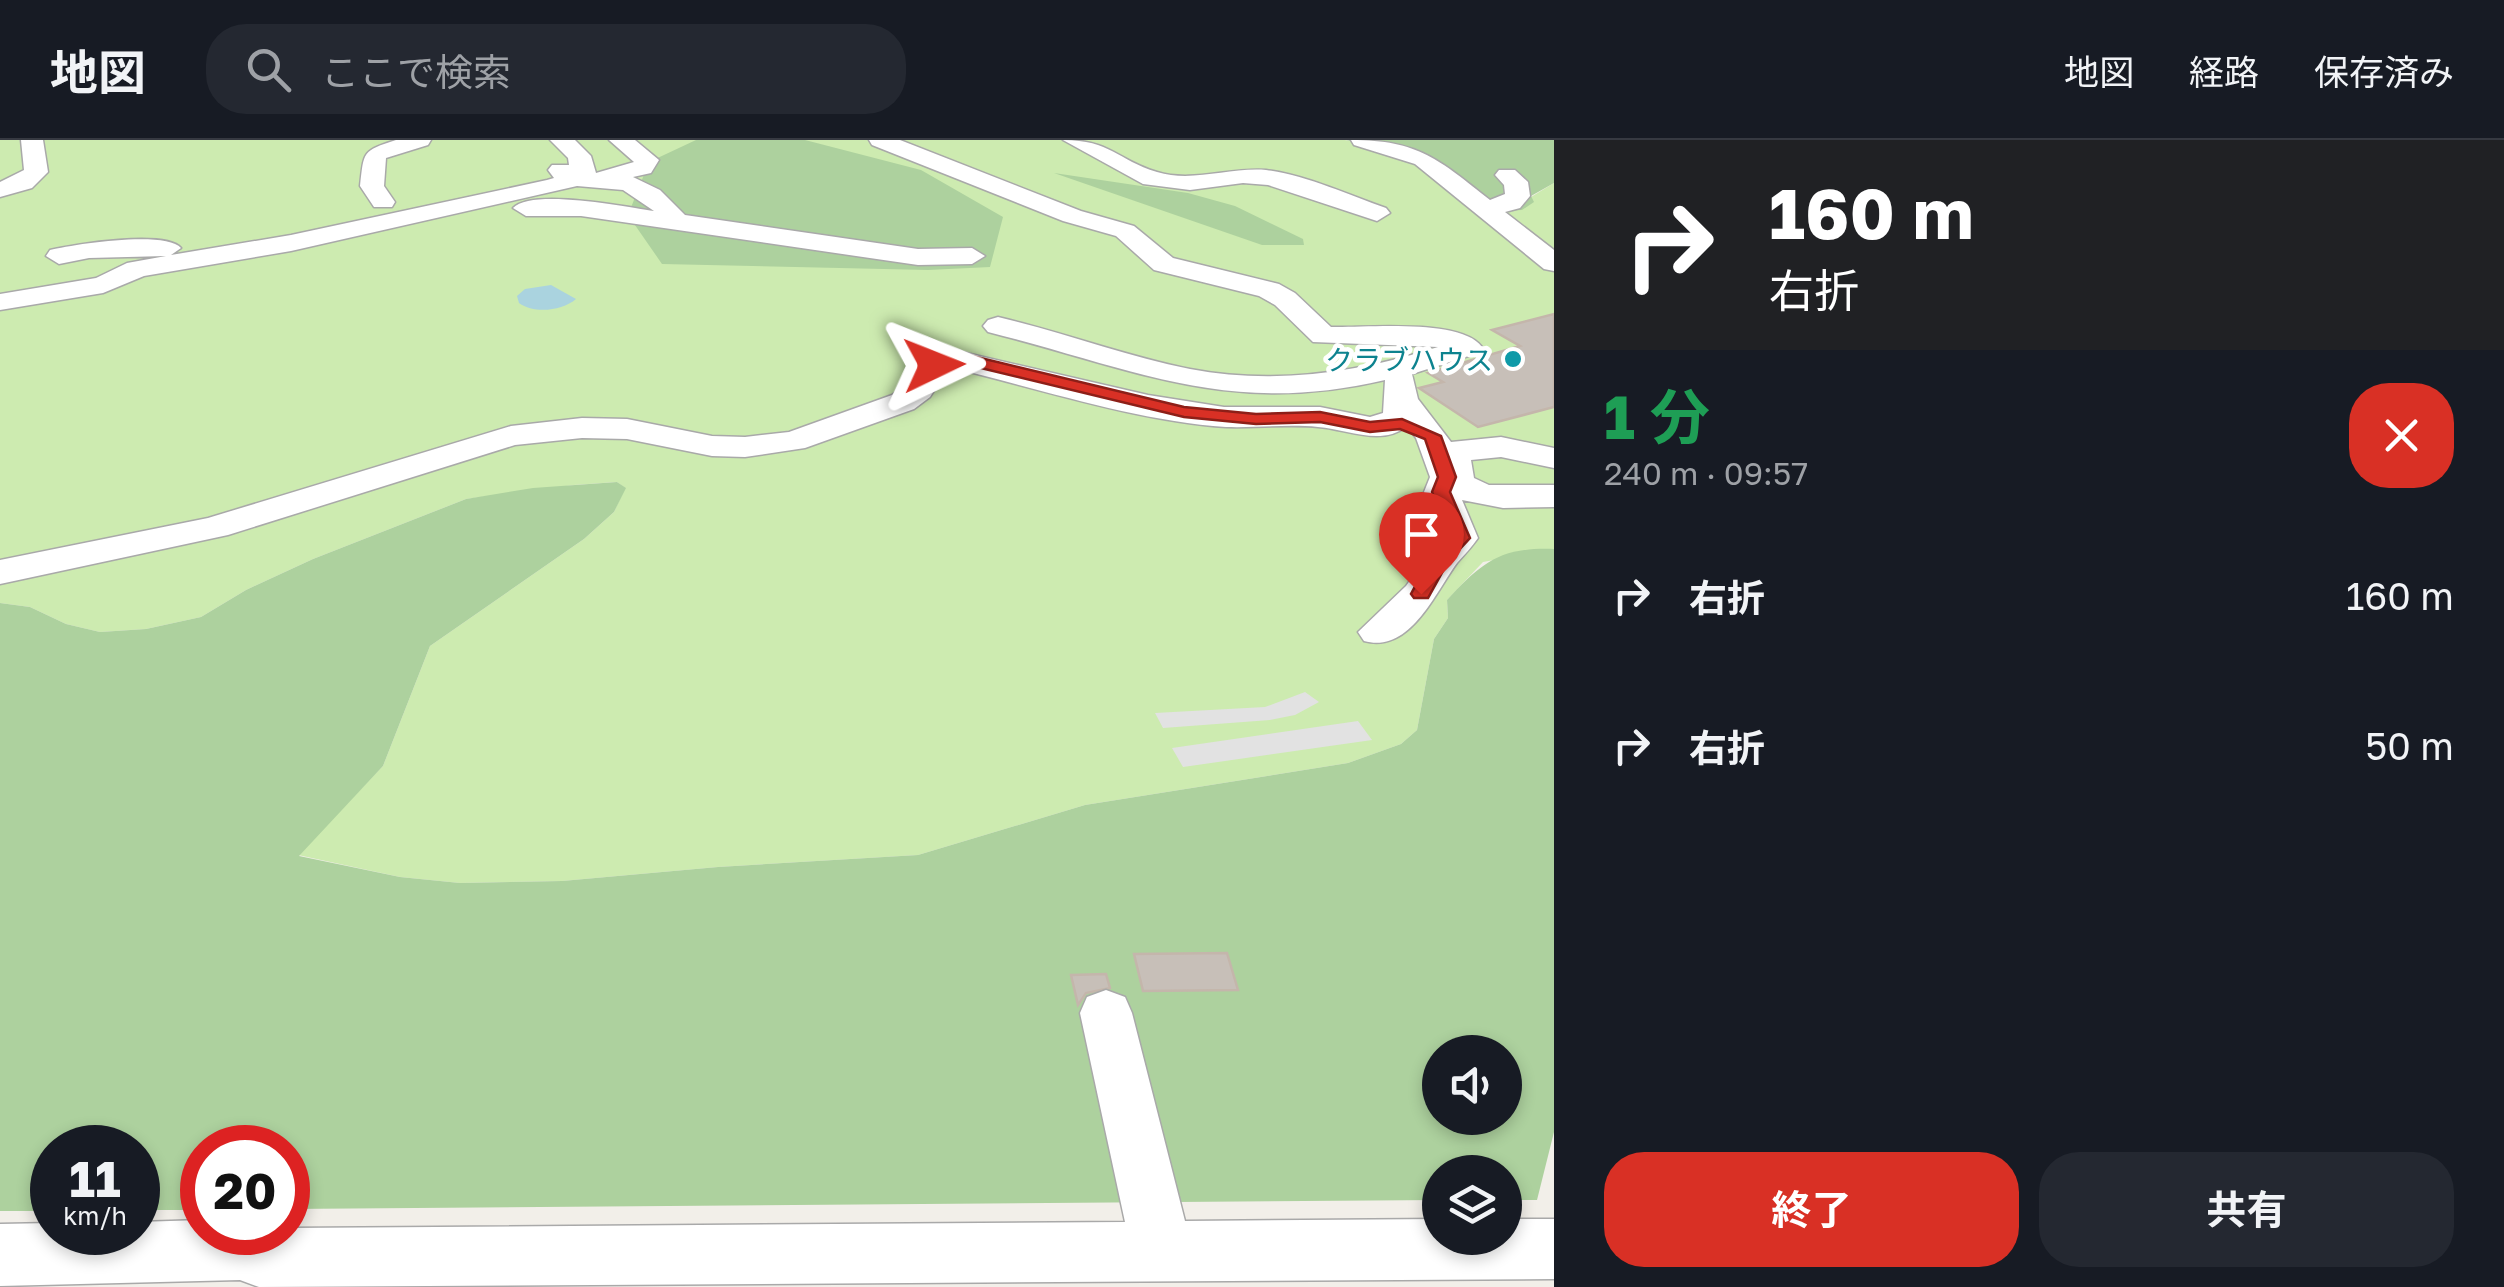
<!DOCTYPE html>
<html lang="ja">
<head>
<meta charset="utf-8">
<style>
	body { margin:0; font-family:"Golos Text","Noto Sans JP",sans-serif; background:#242831; color:#f1f3f6; height:100vh; display:flex; flex-direction:column; font-size:38px; white-space:nowrap }
	* { box-sizing:border-box; margin:0 }
	p { font-size:32px; color:#9ea1a6 }
	.icon { flex:none; width:55px; height:55px; fill:none; stroke:currentColor; stroke-width:2; stroke-linecap:round; stroke-linejoin:round }
	.map { position:relative; flex:1; overflow:hidden }
	.drawer { display:flex; flex-direction:column; background:#171b24; width:950px }
	.drawer>* { flex:none }
	.banner { background:#202124; color:#fff; overflow:hidden }
	.buttons { position:absolute; left:1422px; top:895px; display:grid; gap:20px }
	.buttons a { display:grid; place-items:center; width:100px; height:100px; border-radius:50%; background:#171b24; box-shadow:0 5px 15px #0003; font-size:50px }
	.speed { position:absolute; left:30px; top:985px; display:flex; gap:20px; font-size:50px; font-weight:700; text-align:center }
	.speed>* { display:grid; place-content:center; width:130px; height:130px; border-radius:50%; background:#171b24; box-shadow:0 5px 15px #0003; line-height:1 }
	.speed small { font-size:25px; font-weight:400 }
	.speed .limit { border:15px solid #d22; background:#fff; color:#111 }
	.pin { position:absolute; display:grid; place-items:center; width:85px; height:85px; color:#fff; margin:-102px -42px; border-radius:50% 50% 50% 0; rotate:-45deg; box-shadow:0 0 10px #0007 }
	.pin .icon { rotate:45deg }
	.me { position:absolute; width:110px; margin:-55px; rotate:88deg; stroke-linejoin:round; filter:drop-shadow(0 0 8px #0008) }
	.turn { display:flex; align-items:center; gap:35px; height:210px; padding:0 50px; font-size:45px }
	.turn .icon { width:130px; height:130px; stroke-width:2.5 }
	.turn b { display:block; font-size:70px; line-height:85px }
	.round { display:grid; place-items:center; flex:none; width:105px; height:105px; border-radius:40px; background:#242831 }
	.head { display:flex; align-items:center; justify-content:space-between; height:170px; padding:0 50px }
	h1 { font-size:60px; font-weight:700; line-height:75px; color:#1e9e55 }
	.cta { display:flex; gap:20px; margin-top:auto; padding:20px 50px }
	.cta a { flex:1; height:115px; border-radius:40px; background:#d93025; color:#fff; font-size:40px; font-weight:700; line-height:115px; text-align:center }
	.cta a+a { background:#242831; color:#f1f3f6 }
	ul { padding:0; list-style:none }
	li { display:flex; align-items:center; gap:30px; height:150px; padding:0 50px }
	li div { flex:1 }
	li b { display:block; font-size:38px }
	li em { font-style:normal }
	header { display:flex; align-items:center; gap:60px; box-sizing:border-box; height:140px; padding:0 50px; background:#171b24; border-bottom:2px solid #363941 }
	header strong { font-size:48px }
	nav { display:flex; gap:55px; margin-inline-start:auto; font-size:35px }
	.search { width:700px; height:90px; background:#242831; display:flex; align-items:center; gap:25px; box-sizing:border-box; padding:0 35px; border-radius:40px; color:#9ea1a6; font-size:38px }
	main { display:flex; flex:1; min-height:0 }
	.map>svg:first-child { display:block }
</style>
</head>
<body>
<header>
<strong>地図</strong>
<div class="search"><svg class="icon" aria-label="search" viewBox="0 0 24 24"><circle cx="10" cy="10" r="6"/><path d="M15 15l6 6"/></svg>ここで検索</div>
<nav><a>地図</a><a>経路</a><a>保存済み</a></nav>
</header>
<main>
<div class="map">
<svg width="1554" height="1147" viewBox="0 0 1554 1147">
	<rect width="100%" height="100%" fill="#f2efe9"/>
	<path fill="#cdebb0" d="M0,0H1345L1390,10L1531,57L1554,43V409L1483,422L1447,460L1448,478L1434,499L1417,590L1401,604L1348,623L1085,665L918,715L718,727L562,741L460,743L400,737L298,715L383,626L430,506L584,399L614,372L625,348L617,342L574,345L466,359L313,419L246,450L201,477L146,489L100,492L66,484L30,467L0,463Z"/>
	<path fill="#add19e" fill-rule="evenodd" d="M696,0H805L921,30L1003,77L990,127L928,130L662,124L628,75L649,22Z
		M1346,0H1554V43L1531,56L1534,62L1522,70L1475,72C1425,25 1414,15 1346,0Z
		M1054,33L1188,53L1235,66L1303,99L1304,105H1262Z
		M617,342L626,348L614,372L584,399L430,506L383,626L299,716L400,737L460,743L562,741L718,727L918,715L1085,665L1348,623L1401,604L1417,590L1434,499L1448,478L1447,460C1482,423 1499,407 1554,409V992L1537,1060H1505V1032H1440V1060L288,1069V1008H202V1070H138V1008H52V1071H0V463L30,467L66,484L100,492L146,489L201,477L246,450L313,419L466,359L533,348ZM1440,912H1505V978H1440Z"/>
	<path fill="#e2e2e2" d="M1305,552L1319,562L1295,575L1270,580L1163,588L1155,573L1265,567Z
		M1358,581L1372,600L1183,627L1172,608Z"/>
	<path fill="#aad3df" d="M551,145L576,159C562,171 534,174 519,163L517,156L525,149Z"/>
	<path fill="#c7bfb8" stroke="#c4b6ab" stroke-width="2.5" d="M1554,174V267L1478,287L1419,248L1443,242L1428,233L1520,206L1492,190Z
		M1227,813L1238,850L1143,851L1134,814Z
		M1106,834L1110,848L1086,853L1078,865L1071,835Z"/>
	<g fill="none" stroke-linecap="round" stroke-linejoin="round">
		<defs>
			<path id="minor" d="M21,0H43L48,32L32,48L0,57V42L24,30Z
				M396,0H431L428,5L386,18L384,46L395,62L392,67H374L360,46C364,11 362,11 396,0Z
				M550,0H575L591,16L596,33L634,22L609,0H635L659,20L651,33L633,37L660,50L685,75L918,109L972,108L985,116L972,124L918,125L581,76H526L513,68C532,48 626,67 654,71L623,50L577,46L291,111L144,136L103,153L0,170V154L96,138L127,123L166,116L89,118L59,124L46,116L50,110C74,104 166,90 181,108L171,115L291,95L547,40L554,38L548,30L552,25H569L568,18Z
				M869,0H900L1081,71L1134,86L1173,118L1279,144L1295,153L1331,187C1366,188 1461,178 1482,207L1478,213L1412,234L1418,259L1451,302L1501,297L1554,308V328L1501,317L1471,320L1474,338L1489,345H1554V367L1503,368L1462,360L1478,398C1472,407 1464,415 1457,423C1435,453 1410,514 1364,501L1358,492L1406,446L1441,397L1424,352L1430,337L1416,298L1407,286C1381,307 1347,289 1318,287C1288,284 1257,288 1226,287C1136,281 1037,248 949,227L930,257L914,269L805,308L745,317L712,316L627,299L582,298L515,305L228,395L0,444V420L208,378L511,286L582,278L627,279L712,296L745,297L789,292L892,255L906,245L923,215L949,209L1148,255L1224,267H1320L1370,277L1383,273L1385,240C1228,277 1135,229 988,192L983,186L988,180L998,177C1063,192 1125,216 1190,229C1273,245 1358,233 1438,207L1313,202L1275,165L1259,156L1154,130L1116,96L1063,81L872,5Z
				M1063,0C1111,0 1117,20 1157,32C1192,43 1230,27 1266,30C1306,35 1348,55 1386,68L1390,73L1377,81L1268,45L1243,43L1190,50L1143,44Z
				M1351,0C1419,0 1439,20 1490,60L1505,54L1504,45L1495,35L1499,30H1515L1528,42L1530,56L1520,68L1505,72L1554,110V131L1544,129L1415,24L1354,5Z
				M1106,850L1125,857L1132,873L1185,1081L1440,1079V1098H1505V1079H1554V1139L259,1147L240,1140L0,1146V1084L52,1083V1092H138V1082L202,1080V1092H288V1088L1125,1082L1080,873L1087,857Z"/>
		</defs>
		<use href="#minor" stroke="#a9a9a9" stroke-width="3"/>
		<use href="#minor" fill="#fff" fill-rule="evenodd"/>
	</g>
	<path fill="#d93025" stroke="#8d1f18" stroke-width="2.5" d="M960,213L1184,267L1256,274L1320,272L1370,282L1402,279L1441,296L1456,337L1450,352L1470,398L1448,422L1428,458H1414L1411,454L1432,415L1450,397L1432,352L1438,337L1425,299L1400,289L1370,292L1320,282L1256,284L1184,277L960,223L945,224L934,230L925,225L935,215Z"/>
	<circle fill="#0f9aa8" stroke="#fff" stroke-width="4" cx="1513" cy="219" r="10"/>
	<g text-anchor="middle" dominant-baseline="central" stroke-width="9" stroke-linejoin="round" paint-order="stroke">
		<g font-size="28" fill="#0d838f" stroke="#fff" text-anchor="end">
			<text x="1493" y="219">クラブハウス</text>
		</g>
	</g>
</svg>
<div class="buttons">
<a><svg class="icon" aria-label="sound" viewBox="0 0 24 24"><path d="M4 9h4l5-4v14l-5-4H4zM17 9q2 3 0 6"/></svg></a>
<a><svg class="icon" aria-label="layers" viewBox="0 0 24 24"><path d="M12 4l9 5-9 5-9-5zM3 14l9 5 9-5"/></svg></a>
</div>
<div class="speed"><div>11<small>km/h</small></div><div class="limit">20</div></div>
<div class="pin" style="left:1421px;top:454px;background:#d93025"><svg class="icon" aria-label="arrive" viewBox="0 0 24 24"><path d="M6 21V4h12l-3 4 3 4H6"/></svg></div>
<svg class="me" style="left:934px;top:225px" viewBox="-20 -20 40 40"><path d="M0-17L14 15 0 8-14 15z" fill="#d93025" stroke="#fff" stroke-width="4"/></svg>
</div>
<section class="drawer">
<div class="banner">
<div class="turn"><svg class="icon" aria-label="right" viewBox="0 0 24 24"><path d="M7 20v-9h11M14 6l5 5-5 5"/></svg><div><b>160 m</b>右折</div></div>
</div>
<div class="head"><div><h1>1 分</h1><p>240 m · 09:57</p></div><a class="round" style="background:#d93025;color:#fff"><svg class="icon" aria-label="close" viewBox="0 0 24 24"><path d="M6 6l12 12M18 6L6 18"/></svg></a></div>
<ul>
<li><svg class="icon" aria-label="right" viewBox="0 0 24 24"><path d="M7 20v-9h11M14 6l5 5-5 5"/></svg><div><b>右折</b></div><em>160 m</em></li>
<li><svg class="icon" aria-label="right" viewBox="0 0 24 24"><path d="M7 20v-9h11M14 6l5 5-5 5"/></svg><div><b>右折</b></div><em>50 m</em></li>
</ul>
<div class="cta"><a>終了</a><a>共有</a></div>
</section>
</main>
</body>
</html>
